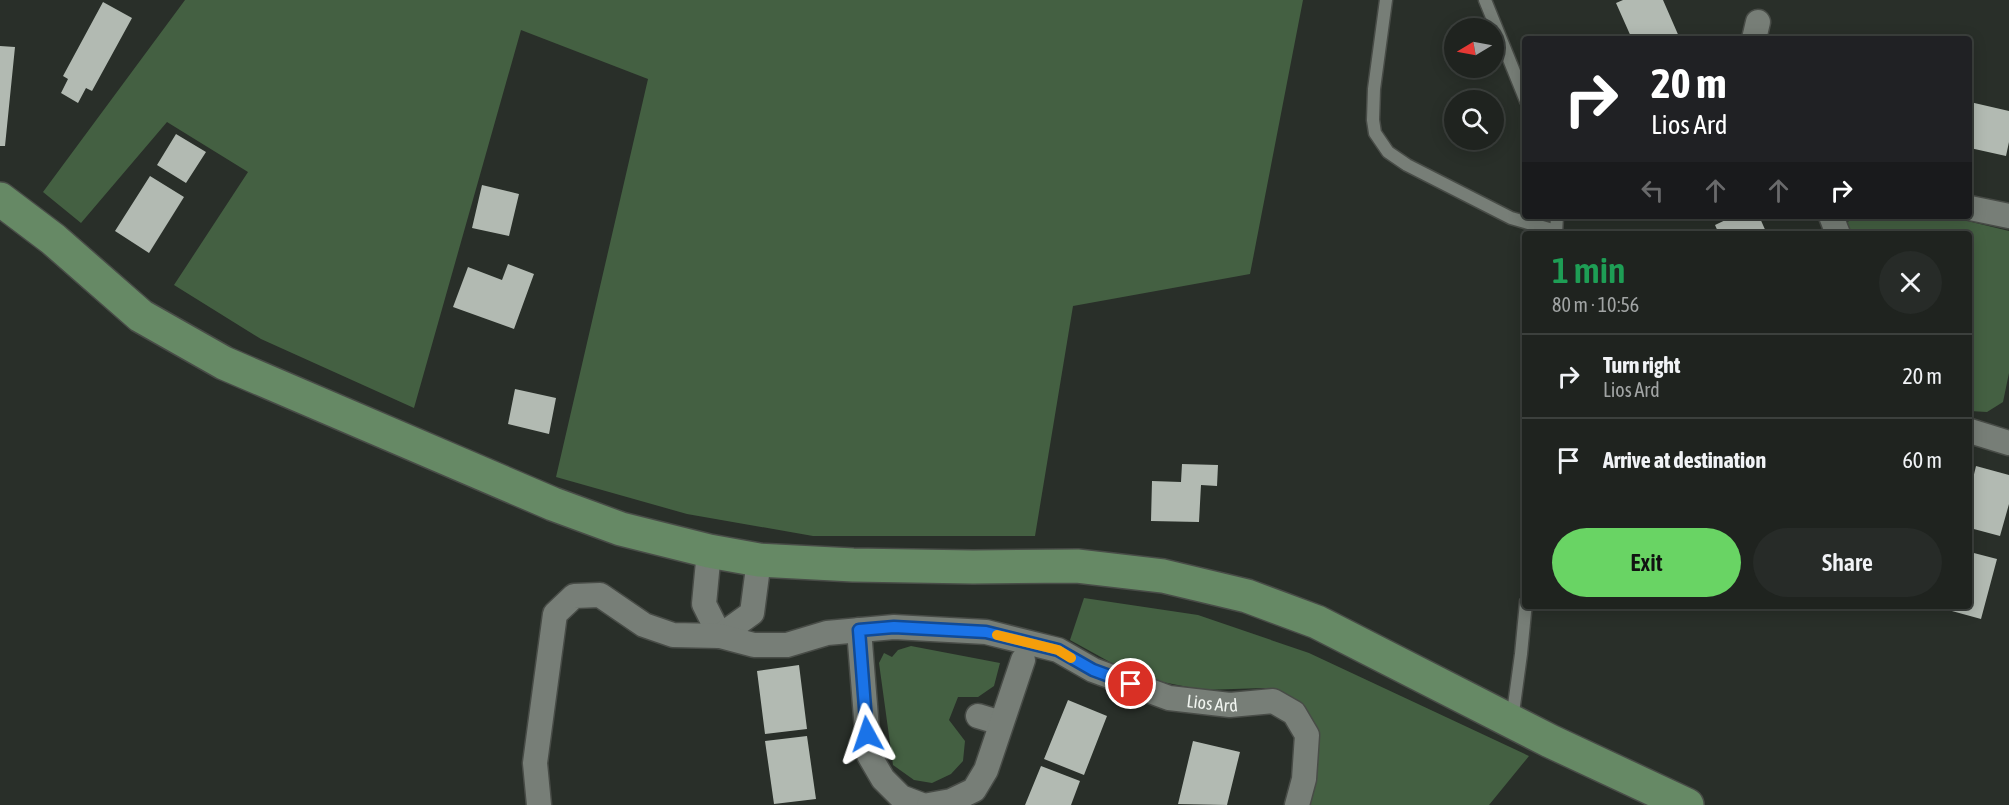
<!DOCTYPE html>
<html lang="en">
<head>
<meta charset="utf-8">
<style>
	body { margin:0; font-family:"Asap Condensed",sans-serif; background:#272b28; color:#f1f3f6; height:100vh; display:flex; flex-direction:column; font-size:22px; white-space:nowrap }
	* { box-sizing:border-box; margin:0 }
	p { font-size:20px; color:#a1a4a4 }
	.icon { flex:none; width:33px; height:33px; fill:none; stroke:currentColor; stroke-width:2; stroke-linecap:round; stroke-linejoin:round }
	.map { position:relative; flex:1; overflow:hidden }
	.sheet { position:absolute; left:1522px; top:231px; width:450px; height:378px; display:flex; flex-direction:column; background:#1f231f; border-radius:6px; box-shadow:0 3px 15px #0003,0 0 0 2px #3c403d }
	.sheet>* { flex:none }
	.guide { position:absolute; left:1522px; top:36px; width:450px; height:183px; border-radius:6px; box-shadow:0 3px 15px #0003,0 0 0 2px #3c403d; background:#202124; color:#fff; overflow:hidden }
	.needle { width:39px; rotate:260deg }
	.buttons { position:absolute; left:1444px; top:18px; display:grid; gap:12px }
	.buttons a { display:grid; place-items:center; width:60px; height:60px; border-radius:50%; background:#1f231f; box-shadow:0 3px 15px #0003,0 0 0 2px #3c403d; font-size:30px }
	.pin { position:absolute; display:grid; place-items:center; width:51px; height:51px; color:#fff; margin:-26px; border:3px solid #fff; border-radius:50%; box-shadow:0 2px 6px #0007 }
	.me { position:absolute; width:66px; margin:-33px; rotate:355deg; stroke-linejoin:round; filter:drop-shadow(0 0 4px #0008) }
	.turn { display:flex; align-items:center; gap:21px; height:126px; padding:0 30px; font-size:27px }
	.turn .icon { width:78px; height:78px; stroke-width:2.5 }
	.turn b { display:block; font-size:42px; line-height:51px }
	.lanes { display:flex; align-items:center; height:57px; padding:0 30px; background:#0003; justify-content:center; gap:30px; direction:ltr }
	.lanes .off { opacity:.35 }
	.round { display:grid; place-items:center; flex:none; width:63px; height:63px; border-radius:32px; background:#272b28 }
	.head { display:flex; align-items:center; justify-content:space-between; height:102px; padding:0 30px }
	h1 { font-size:36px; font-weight:600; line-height:45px; color:#1e9e55 }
	.action { display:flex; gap:12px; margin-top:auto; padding:12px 30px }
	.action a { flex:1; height:69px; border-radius:36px; background:#69d464; color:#111; font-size:24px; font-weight:600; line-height:69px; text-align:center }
	.action a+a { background:#272b28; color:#f1f3f6 }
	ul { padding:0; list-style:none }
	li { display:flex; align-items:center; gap:18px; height:84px; padding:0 30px; border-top:2px solid #3c403d }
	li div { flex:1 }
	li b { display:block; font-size:22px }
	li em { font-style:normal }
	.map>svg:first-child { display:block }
</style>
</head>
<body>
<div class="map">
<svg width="2009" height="805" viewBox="0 0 2009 805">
	<rect width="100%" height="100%" fill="#292f29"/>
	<path fill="#446042" d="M185,0H1303L1250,274L1073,306L1035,536H813L687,514L556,477L648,79L521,30L414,408L261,339L174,285L248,172L167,122L81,223L43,192Z
		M1852,216H1947L2009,231V373L2003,402L1987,412L1970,411V234H1847L1846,225Z
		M1084,598L1198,615L1309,653L1529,756L1489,805H1304L1310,786L1289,699L1264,688L1203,690L1137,677L1070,640Z
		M911,646L1000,663L994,686L978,697H958L949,720L965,741L963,761L951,774L932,783L914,780L893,765L879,663L884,653L892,657L898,650Z"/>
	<path fill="#b2bab2" d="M1623,0H1663L1680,39H1632L1616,3Z
		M103,2L132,18L92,91L86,88L78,103L61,93L68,79L63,76Z
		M0,46L15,47L5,146H0Z
		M1970,102L2009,111V142L2006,156L1970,148Z
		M176,134L206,152L186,183L157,165Z
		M150,176L184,197L149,253L115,231Z
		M482,185L519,194L509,236L472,228Z
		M1734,216H1759L1767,234H1719L1715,225Z
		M508,264L534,274L514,329L453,307L468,267L502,280Z
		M515,389L556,398L549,434L508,424Z
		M1182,464L1218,465L1217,486L1201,485L1199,522L1151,521L1152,481L1181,482Z
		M1976,466L2009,475V504L2000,536L1970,528V491Z
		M1970,552L1997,559L1981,619L1941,608L1942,606H1970Z
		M799,665L807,729L765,734L757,671Z
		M1068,700L1107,716L1084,775L1044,759Z
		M807,736L816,799L774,804L765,741Z
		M1193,741L1240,752L1227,805L1178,804Z
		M1041,766L1080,781L1071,805H1025Z"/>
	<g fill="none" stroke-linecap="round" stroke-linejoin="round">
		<defs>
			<path id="lane" d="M1386,0L1374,89L1373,120L1375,133L1388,152L1407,165L1511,218L1556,231
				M1485,0L1526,101
				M1556,234L1557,216
				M1512,720L1521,654L1526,602"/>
			<g id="street">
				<path d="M1754,39L1758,22"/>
				<path d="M1970,208L2009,216"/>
				<path d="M1831,216L1838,234"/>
				<path d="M1970,431L2009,443"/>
				<path d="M709,551L704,604L720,636"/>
				<path d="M859,630L869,755L883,779L901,797L922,805"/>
				<path d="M720,636L752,613L759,560"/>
				<path d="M978,716L1001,723"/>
				<path id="s1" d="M539,805L535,763L555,614L574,596L600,595L644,625L673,635L720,636L754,645H787L827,633L894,627L986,632L1058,650L1093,670L1169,698L1230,705L1273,701L1294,713L1307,735L1304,779L1297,805"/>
				<path d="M929,805L951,801L974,790L986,770L1023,660"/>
			</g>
			<path id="secondary" d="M0,199L53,239L141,316L224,363L553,504L621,529L709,551L759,560L853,565L973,567L1077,566L1163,576L1247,596L1317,622L1550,741L1687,805"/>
		</defs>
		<use href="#lane" stroke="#484c47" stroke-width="15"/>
		<use href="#street" stroke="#484c47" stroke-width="27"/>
		<use href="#secondary" stroke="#484c47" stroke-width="36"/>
		<use href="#lane" stroke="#777e77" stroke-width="12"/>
		<use href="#street" stroke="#777e77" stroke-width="24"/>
		<use href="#secondary" stroke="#668965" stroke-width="33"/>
	</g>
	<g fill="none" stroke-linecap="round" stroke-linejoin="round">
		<defs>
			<path id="route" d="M867,734L859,630L894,627L986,632L1058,650L1093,670L1131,684"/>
		</defs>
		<use href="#route" stroke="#114b97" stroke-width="15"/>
		<use href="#route" stroke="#1a73e8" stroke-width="10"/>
		<path stroke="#f59e0b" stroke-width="10" d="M997,635L1058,650L1071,658"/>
	</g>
	<g text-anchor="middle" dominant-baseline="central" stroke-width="6" stroke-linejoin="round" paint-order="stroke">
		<g font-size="18" fill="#f1f5f0" stroke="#141614">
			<text stroke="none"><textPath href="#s1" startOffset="884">Lios Ard</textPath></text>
		</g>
	</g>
</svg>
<div class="buttons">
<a><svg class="needle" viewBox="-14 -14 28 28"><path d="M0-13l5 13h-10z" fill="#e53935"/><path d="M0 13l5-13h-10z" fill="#a1a4a4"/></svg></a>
<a><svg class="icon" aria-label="search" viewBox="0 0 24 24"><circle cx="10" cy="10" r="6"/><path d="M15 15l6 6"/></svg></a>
</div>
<div class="pin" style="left:1131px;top:684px;background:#d93025"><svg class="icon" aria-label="arrive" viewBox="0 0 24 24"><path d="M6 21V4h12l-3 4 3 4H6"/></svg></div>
<svg class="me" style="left:867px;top:734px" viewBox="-20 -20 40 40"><path d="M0-17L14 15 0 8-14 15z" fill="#1a73e8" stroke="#fff" stroke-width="4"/></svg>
<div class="guide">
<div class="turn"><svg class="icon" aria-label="right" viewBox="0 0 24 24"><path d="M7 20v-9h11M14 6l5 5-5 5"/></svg><div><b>20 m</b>Lios Ard</div></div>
<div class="lanes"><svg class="icon off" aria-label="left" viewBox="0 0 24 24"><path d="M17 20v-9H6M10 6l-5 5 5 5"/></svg><svg class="icon off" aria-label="ahead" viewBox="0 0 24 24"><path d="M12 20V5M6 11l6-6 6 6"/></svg><svg class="icon off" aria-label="ahead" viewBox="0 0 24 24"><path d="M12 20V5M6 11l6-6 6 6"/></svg><svg class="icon" aria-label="right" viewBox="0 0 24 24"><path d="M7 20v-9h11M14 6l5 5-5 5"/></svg></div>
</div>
<section class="sheet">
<div class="head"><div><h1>1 min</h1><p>80 m · 10:56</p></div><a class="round"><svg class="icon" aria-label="close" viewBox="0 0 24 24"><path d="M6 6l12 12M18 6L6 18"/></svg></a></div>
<ul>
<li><svg class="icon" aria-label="right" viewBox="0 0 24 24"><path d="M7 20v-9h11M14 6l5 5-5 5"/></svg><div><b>Turn right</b><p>Lios Ard</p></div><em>20 m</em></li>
<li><svg class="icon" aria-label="arrive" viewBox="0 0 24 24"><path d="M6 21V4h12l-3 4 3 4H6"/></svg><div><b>Arrive at destination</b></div><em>60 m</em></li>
</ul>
<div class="action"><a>Exit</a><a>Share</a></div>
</section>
</div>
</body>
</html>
